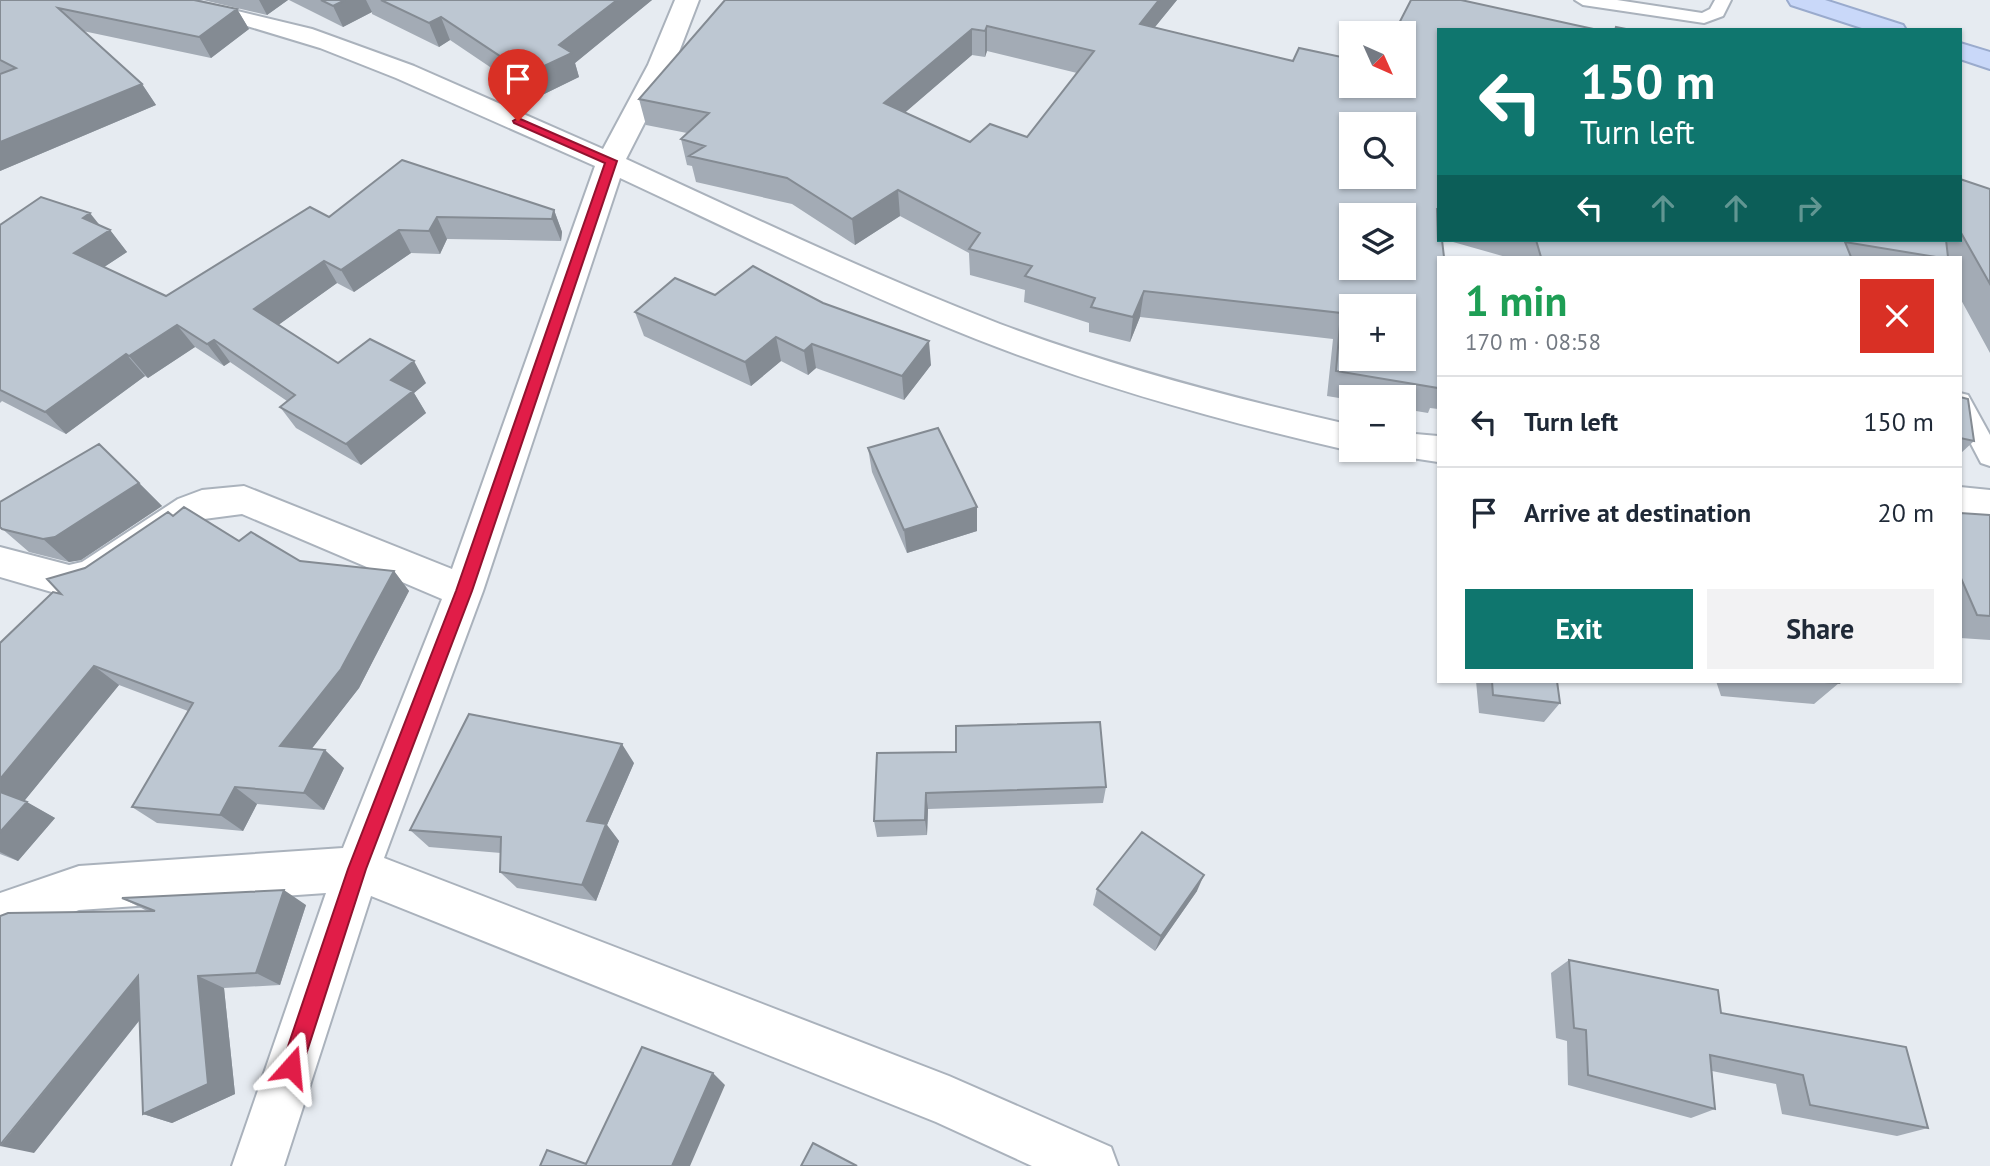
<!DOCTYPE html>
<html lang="en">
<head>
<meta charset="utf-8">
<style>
	body { margin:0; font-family:"PT Sans",sans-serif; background:#f2f2f3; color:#1f2937; height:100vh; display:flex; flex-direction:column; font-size:26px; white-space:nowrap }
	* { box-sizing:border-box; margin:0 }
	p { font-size:23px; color:#747a83 }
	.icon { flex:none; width:38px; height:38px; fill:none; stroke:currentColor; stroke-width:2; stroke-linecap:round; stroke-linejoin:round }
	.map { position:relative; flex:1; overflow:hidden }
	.side { position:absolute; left:1437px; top:256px; width:525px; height:427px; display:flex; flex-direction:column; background:#fff; border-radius:0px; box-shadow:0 2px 5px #0004 }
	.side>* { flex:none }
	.banner { position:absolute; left:1437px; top:28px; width:525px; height:214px; border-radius:0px; box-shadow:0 2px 5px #0004; background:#0f766e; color:#fff; overflow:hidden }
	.needle { width:46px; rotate:135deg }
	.tools { position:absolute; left:1339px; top:21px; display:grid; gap:14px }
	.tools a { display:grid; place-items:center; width:77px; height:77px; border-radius:0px; background:#fff; box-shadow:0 2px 5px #0004; font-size:35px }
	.pin { position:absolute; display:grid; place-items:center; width:60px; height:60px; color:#fff; margin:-72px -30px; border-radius:50% 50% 50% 0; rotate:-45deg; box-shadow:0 0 7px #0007 }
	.pin .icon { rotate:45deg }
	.me { position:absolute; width:77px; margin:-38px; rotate:18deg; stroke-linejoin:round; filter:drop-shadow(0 0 5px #0008) }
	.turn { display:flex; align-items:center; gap:24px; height:147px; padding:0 28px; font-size:32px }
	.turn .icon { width:91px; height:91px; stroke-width:2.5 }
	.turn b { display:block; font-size:49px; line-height:60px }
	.lanes { display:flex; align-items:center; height:66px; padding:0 28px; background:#0003; justify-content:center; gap:35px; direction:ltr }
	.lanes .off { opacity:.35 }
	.round { display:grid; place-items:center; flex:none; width:74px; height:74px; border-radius:0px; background:#f2f2f3 }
	.headline { display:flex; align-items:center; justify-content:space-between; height:119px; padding:0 28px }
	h1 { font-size:42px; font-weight:600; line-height:52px; color:#1e9e55 }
	.action { display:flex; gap:14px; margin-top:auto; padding:14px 28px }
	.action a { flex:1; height:80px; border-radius:0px; background:#0f766e; color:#fff; font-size:28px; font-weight:600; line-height:80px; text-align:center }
	.action a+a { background:#f2f2f3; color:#1f2937 }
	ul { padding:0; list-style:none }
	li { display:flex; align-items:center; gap:21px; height:91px; padding:0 28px; border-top:2px solid #e0e1e3 }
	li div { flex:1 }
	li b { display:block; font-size:26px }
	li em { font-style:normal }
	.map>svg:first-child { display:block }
</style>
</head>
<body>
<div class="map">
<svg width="1990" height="1166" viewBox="0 0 1990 1166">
	<rect width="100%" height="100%" fill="#e6ebf1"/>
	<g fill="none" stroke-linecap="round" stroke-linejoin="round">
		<defs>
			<path id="service" d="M1575,0H1617L1702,13L1710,9L1715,0H1731L1723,16L1704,23L1583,5Z
				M1960,393L1968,395L1990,435V466L1981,463L1960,423Z"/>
			<path id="minor" d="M140,0H192L312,29L414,66L603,149L648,65L675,0H699L674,65L626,159C750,216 873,275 1000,324C1114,367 1232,398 1351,425V450H1355L1351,451C1224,422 1098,387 976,339C855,291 738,233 620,178L483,591L384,858L949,1076L1111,1147L1118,1166H1032L936,1122L371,896L284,1166H232L326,893L79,910L0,939V893L79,866L343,848L442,599L242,514L204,519L107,586L93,591L69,597L0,577V547L69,565L82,562L178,499L202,490L244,486L452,569L595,166L396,78L320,48L247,26L143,5Z
				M1404,433L1438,436V462L1392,455L1388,450H1404Z
				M1960,487L1990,490V518L1960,515Z"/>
			<path id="secondary" d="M1788,0H1825L1903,25L1906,30H1868L1791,5Z
				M1960,43L1990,52V69L1960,59Z"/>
		</defs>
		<use href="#service" stroke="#aab2bc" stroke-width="4"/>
		<use href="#minor" stroke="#aab2bc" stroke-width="4"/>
		<use href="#secondary" stroke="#9aabcd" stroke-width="4"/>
		<use href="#service" fill="#fff" fill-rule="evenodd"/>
		<use href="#minor" fill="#fff" fill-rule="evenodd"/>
		<use href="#secondary" fill="#c9d8f9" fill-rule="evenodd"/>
	</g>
	<path fill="#a3abb5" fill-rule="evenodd" d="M0,0L237,9L249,29L211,58L83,31L142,84L156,105L0,171V74L1,73H0Z
		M203,0H288L267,15Z
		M289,0H652L575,63L579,77L536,98L450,40L439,47L372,14V12L343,27Z
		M725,0H1177L1155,27L1351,86L1438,30V409L1430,408L1428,413L1404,409V397H1351V400L1327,396L1333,339L1140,317L1130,342L1089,332V323L1024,302L1025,290L970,275L969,253L900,216L855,245L792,204L696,182L692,166L687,165L681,139L687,133L646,125L639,99ZM987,51L1077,73L1027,137L970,142L905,112L972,55L985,57Z
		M1960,179L1990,189V353L1960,298V257H1506L1446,240H1960Z
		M554,210L562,232L561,241L447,239L440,254L411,253L354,292L337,283L278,325L338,363L426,383L414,393L426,413L361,465L296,428L280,407L287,401L230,362L224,366L195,347L148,378L145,376L66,434L2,401L0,403V225H100L110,230L127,252L104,267L166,296L329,217Z
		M715,295L931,365L904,400L816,368L808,375L781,361L751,386L644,336L635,312Z
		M1960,397L1974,441L1960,454Z
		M868,448L977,531L907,553L872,472Z
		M139,483L162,506L81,560L69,562L29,552L0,527Z
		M1960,513L1990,515V640L1960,638Z
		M173,516L239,541L300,561L394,571L409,591L359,688L311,749L344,768L324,810L257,804L243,831L157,823L132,807L188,711L119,685L24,801L55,818L18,861L0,854V643L61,594L85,568Z
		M1476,681H1557L1560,703L1544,722L1479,713Z
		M1716,681H1838L1839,683L1814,704L1721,696Z
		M877,753L1106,787L1103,803L928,809L927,835L877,837L874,821Z
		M634,763L607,825L619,841L596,901L517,888L500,872L501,853L429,847L410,830Z
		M1097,889L1197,891L1155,951L1093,905Z
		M122,898L306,905L280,985L224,988L235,1094L172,1123L143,1114L139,1021L34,1153L147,911Z
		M1569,960L1721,1013L1928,1128L1897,1136L1782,1114L1776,1084L1712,1071L1715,1109L1691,1118L1568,1085L1567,1041L1556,1038L1551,973Z"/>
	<path fill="#848b93" d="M259,0H288L267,15Z
		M345,0H366L372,12L343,27L333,6Z
		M617,0H652L575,63L579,77L536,98L527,74L559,45Z
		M1159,0H1177L1137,49L1140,24Z
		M237,9L249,29L211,58L199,37Z
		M441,17L450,40L439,47L429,23Z
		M987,26V51L985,57V31Z
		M972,29V55L886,129L884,103Z
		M142,84L156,105L0,171V142Z
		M898,190L900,216L855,245L852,219Z
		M554,210L562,232L561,241L552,219Z
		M90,213L106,233L110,230L127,252L92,275L74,253L83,218Z
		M437,217L447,239L440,254L429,231Z
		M399,230L411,253L354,292L341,270Z
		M324,261L337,283L270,331L254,309Z
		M1144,291L1140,317L1130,342L1133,317Z
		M177,325L195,347L148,378L129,356Z
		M776,337L781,361L751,386L745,362Z
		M214,340L230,362L224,366L207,344Z
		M929,341L931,365L904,400L902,376Z
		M812,344L816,368L808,375L804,351Z
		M126,354L145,376L66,434L45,412Z
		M414,361L426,383L414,393L426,413L361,465L346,444L391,380Z
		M139,483L162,506L81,560L69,562L43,539Z
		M977,507V531L907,553L904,530Z
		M394,571L409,591L359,688L300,764L280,746Z
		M94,666L119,685L21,805L0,793V779Z
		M622,744L634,763L607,825L619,841L596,901L582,885L587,821Z
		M325,750L344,768L324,810L304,793Z
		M235,787L257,804L243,831L220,815Z
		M926,793L928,809L927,835L925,820Z
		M27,802L55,818L18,861L0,852V832Z
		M1204,875L1197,891L1155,951L1161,936Z
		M284,890L306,905L280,985L256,973Z
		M138,976L165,988L34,1153L0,1146Z
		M198,976L224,988L235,1094L172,1123L143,1114Z
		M713,1073L725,1085L690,1166H672Z"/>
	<path fill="#bdc7d2" stroke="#848b93" stroke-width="2" fill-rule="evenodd" d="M0,0H194L237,9L199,37L58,8L142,84L0,142V74L16,68L0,60Z
		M321,0H345L333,6Z
		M381,0H617L559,45L572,53L527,74L441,17L429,23Z
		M725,0H1159L1140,24L1293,61L1299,48L1351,59V86H1404V33H1394L1411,0H1461L1598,30H1438V209H1437L1438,240H1442L1444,257H1438V388L1336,371L1341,313L1144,291L1133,317L1091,307L1095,298L1025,276L1032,266L969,249L980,233L898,190L852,219L787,178L689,156L705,146L681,139L709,113L639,99ZM987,26L1094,51L1027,137L990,124L970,142L884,103L972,29L985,31ZM1351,124H1404V177H1351ZM1351,215H1404V268H1351ZM1351,306H1404V359H1351Z
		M1616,27L1631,30H1615Z
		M402,160L554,210L552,219L437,217L429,231L399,230L341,270L324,261L254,309L338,363L370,339L414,361L391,380L413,391L346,444L280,407L295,395L214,340L207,344L177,325L129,356L126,354L45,412L0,390V225L41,197L90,213L83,218L110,230L74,253L166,296L310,207L329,217Z
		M1960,179L1990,189V284L1960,231Z
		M1536,240H1946L1948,257H1936L1845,242L1851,257H1541Z
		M753,266L823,303L929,341L902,376L812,344L804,351L776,337L745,362L635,312L675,278L715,295Z
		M1960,397L1968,399L1974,441L1960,438Z
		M938,428L977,507L904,530L868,448Z
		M99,444L139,483L55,537L43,539L2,529L0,527V502Z
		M184,507L239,541L251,532L300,561L394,571L341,669L280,746L325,750L304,793L235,787L220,815L132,807L193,703L94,666L0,779V643L53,592L61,594L47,579L85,568L168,512L173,516Z
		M1960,513L1990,515V616L1977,615L1960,576Z
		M1492,681H1557L1560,703L1493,695Z
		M1808,681H1838L1839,683Z
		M469,714L622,744L587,821L606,824L582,885L500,872L501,837L410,830Z
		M1100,722L1106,787L926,793L925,820L874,821L877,753L956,752V726Z
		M0,792L27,802L0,832Z
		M1142,832L1204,875L1161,936L1097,889Z
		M284,890L256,973L198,976L208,1084L143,1114L138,976L0,1145V916L8,913L155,911L122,898Z
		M1569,960L1718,990L1721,1013L1906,1047L1928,1128L1810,1105L1803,1075L1710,1055L1715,1109L1588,1075L1586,1030L1574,1028Z
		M642,1047L713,1073L672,1166H540L547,1150L586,1164Z
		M813,1143L857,1166H801Z"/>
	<path fill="#e11d48" stroke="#92132f" stroke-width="2" d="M518,118L617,161L472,591L366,869L302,1067L299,1074L291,1077L284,1074L281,1067L348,869L456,591L605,163L514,123L513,121Z"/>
</svg>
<div class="tools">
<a><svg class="needle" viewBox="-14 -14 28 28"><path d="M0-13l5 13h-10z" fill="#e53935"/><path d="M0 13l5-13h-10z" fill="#747a83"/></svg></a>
<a><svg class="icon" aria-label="search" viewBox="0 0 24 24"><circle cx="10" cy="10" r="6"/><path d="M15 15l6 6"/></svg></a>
<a><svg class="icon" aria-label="layers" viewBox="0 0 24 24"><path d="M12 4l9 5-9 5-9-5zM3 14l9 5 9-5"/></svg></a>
<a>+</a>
<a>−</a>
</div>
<div class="pin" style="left:518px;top:121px;background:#d93025"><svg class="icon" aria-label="arrive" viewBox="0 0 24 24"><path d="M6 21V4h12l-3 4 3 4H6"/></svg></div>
<svg class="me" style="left:291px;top:1067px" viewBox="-20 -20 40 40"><path d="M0-17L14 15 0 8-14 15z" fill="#e11d48" stroke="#fff" stroke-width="4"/></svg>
<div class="banner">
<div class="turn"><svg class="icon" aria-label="left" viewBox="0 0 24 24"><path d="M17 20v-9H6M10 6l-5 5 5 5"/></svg><div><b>150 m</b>Turn left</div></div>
<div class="lanes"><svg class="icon" aria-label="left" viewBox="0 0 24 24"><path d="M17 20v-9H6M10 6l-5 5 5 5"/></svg><svg class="icon off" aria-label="ahead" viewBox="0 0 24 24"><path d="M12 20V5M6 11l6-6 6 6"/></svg><svg class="icon off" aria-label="ahead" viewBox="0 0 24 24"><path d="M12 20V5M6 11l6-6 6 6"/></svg><svg class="icon off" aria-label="right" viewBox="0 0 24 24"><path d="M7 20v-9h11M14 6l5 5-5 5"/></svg></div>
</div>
<section class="side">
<div class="headline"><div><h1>1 min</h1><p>170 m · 08:58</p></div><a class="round" style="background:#d93025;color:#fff"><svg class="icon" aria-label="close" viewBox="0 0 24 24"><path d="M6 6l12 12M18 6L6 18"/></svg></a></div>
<ul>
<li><svg class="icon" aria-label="left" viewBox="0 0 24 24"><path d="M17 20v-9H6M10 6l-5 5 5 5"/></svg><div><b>Turn left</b></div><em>150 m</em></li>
<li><svg class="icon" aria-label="arrive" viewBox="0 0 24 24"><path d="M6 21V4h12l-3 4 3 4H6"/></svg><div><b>Arrive at destination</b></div><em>20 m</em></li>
</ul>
<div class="action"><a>Exit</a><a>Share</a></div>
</section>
</div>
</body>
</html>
